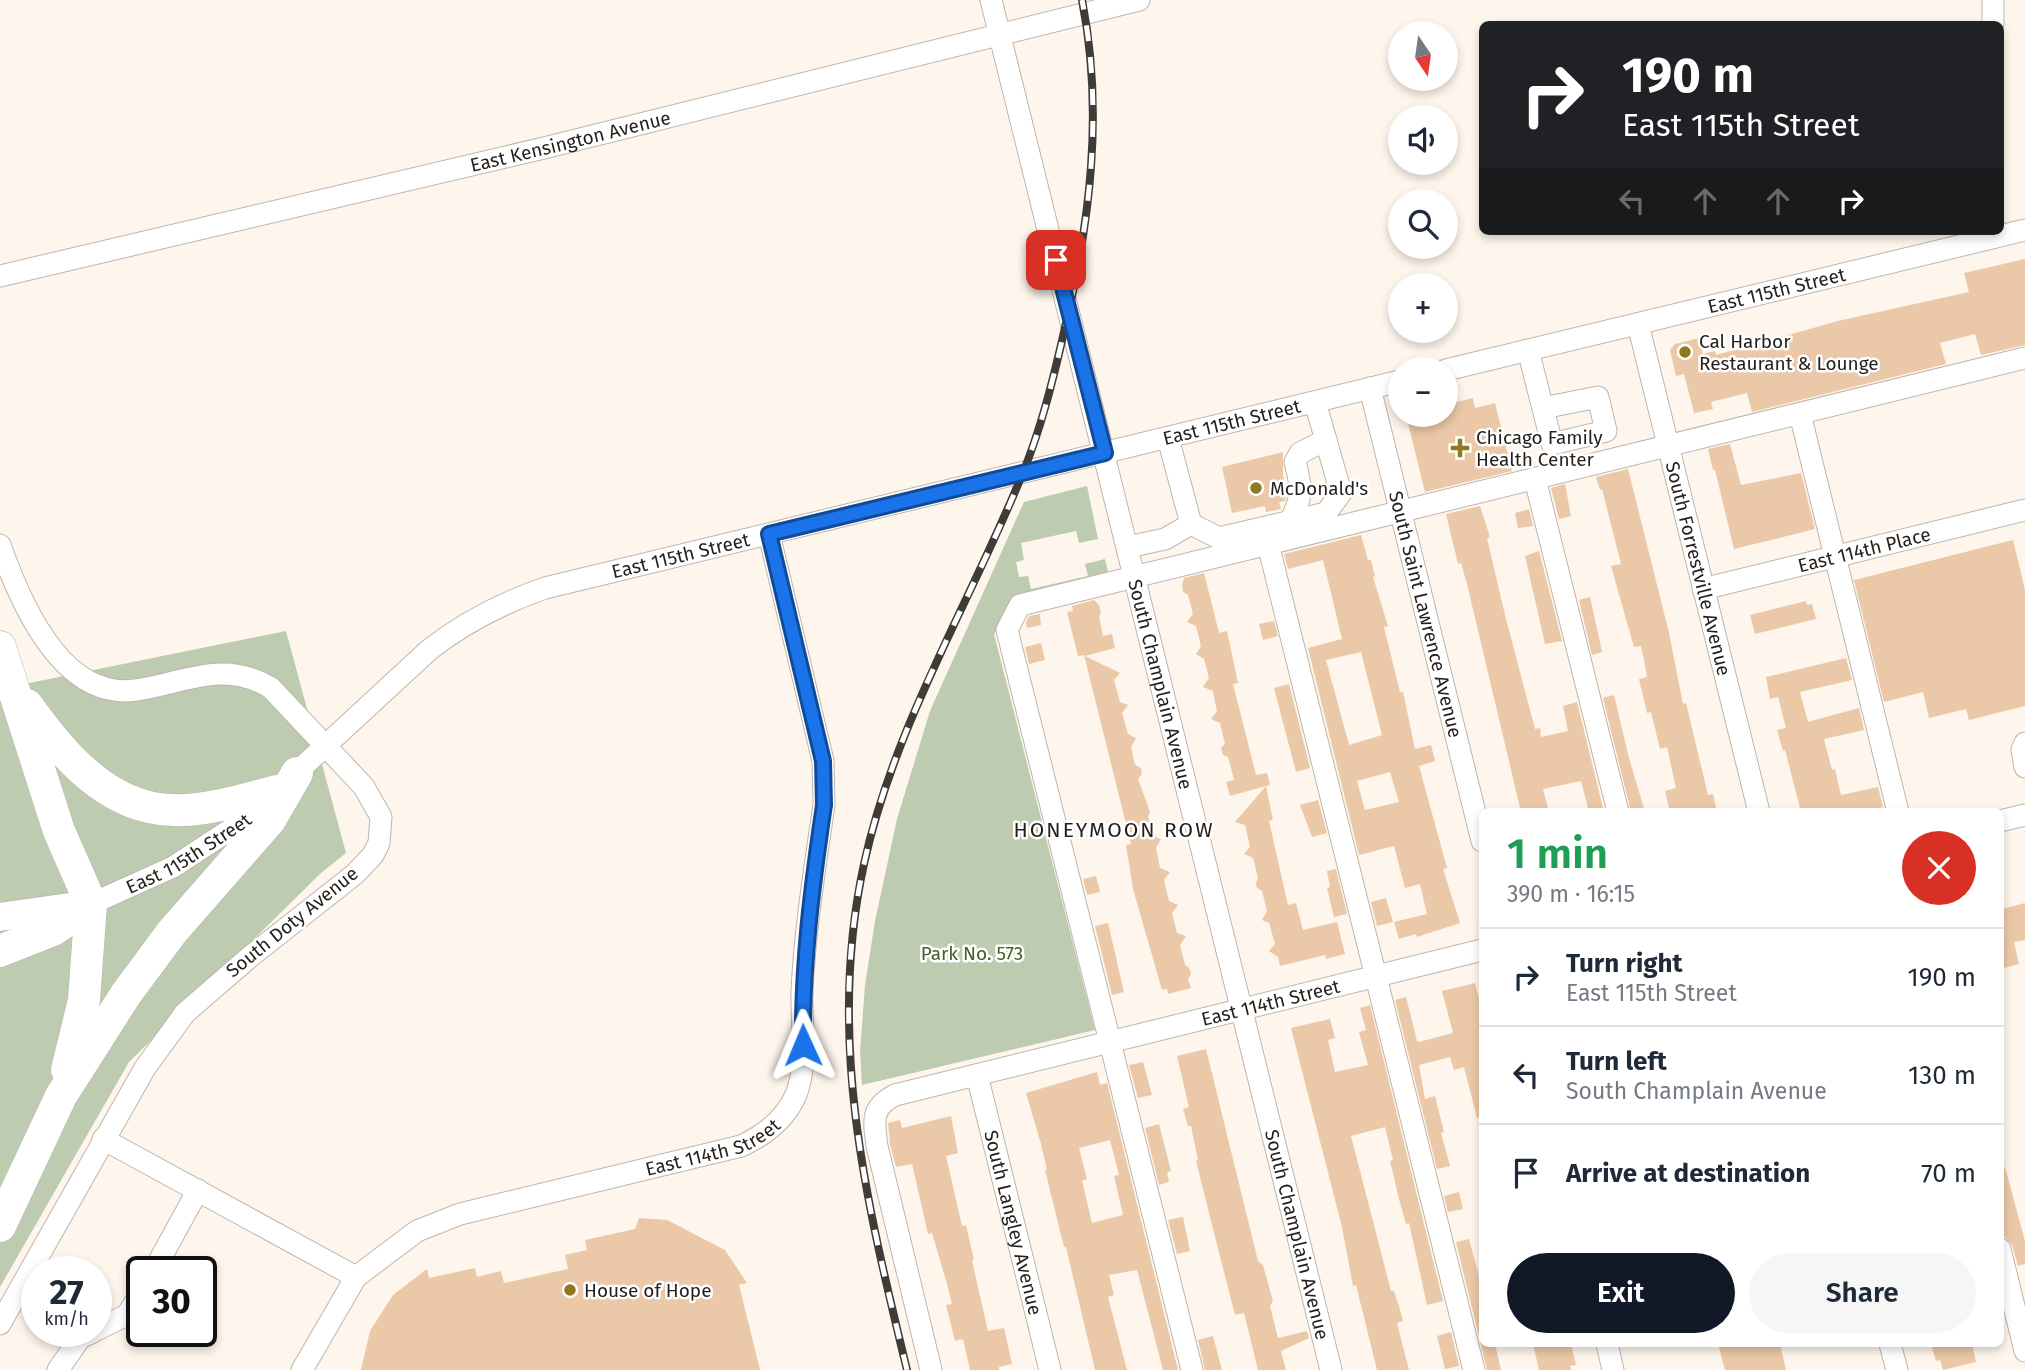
<!DOCTYPE html>
<html lang="en">
<head>
<meta charset="utf-8">
<style>
	body { margin:0; font-family:"Fira Sans",sans-serif; background:#f6f6f7; color:#1f2937; height:100vh; display:flex; flex-direction:column; font-size:26px; white-space:nowrap }
	* { box-sizing:border-box; margin:0 }
	p { font-size:23px; color:#747a83 }
	.icon { flex:none; width:38px; height:38px; fill:none; stroke:currentColor; stroke-width:2; stroke-linecap:round; stroke-linejoin:round }
	.map { position:relative; flex:1; overflow:hidden }
	.details { position:absolute; left:1479px; top:808px; width:525px; height:539px; display:flex; flex-direction:column; background:#fff; border-radius:10px; box-shadow:0 4px 10px #0003 }
	.details>* { flex:none }
	.top-card { position:absolute; left:1479px; top:21px; width:525px; height:214px; border-radius:10px; box-shadow:0 4px 10px #0003; background:#202124; color:#fff; overflow:hidden }
	.needle { width:46px; rotate:167deg }
	.fabs { position:absolute; left:1388px; top:21px; display:grid; gap:14px }
	.fabs a { display:grid; place-items:center; width:70px; height:70px; border-radius:50%; background:#fff; box-shadow:0 4px 10px #0003; font-size:35px }
	.speed { position:absolute; left:21px; top:1256px; display:flex; gap:14px; font-size:35px; font-weight:700; text-align:center }
	.speed>* { display:grid; place-content:center; width:91px; height:91px; border-radius:50%; background:#fff; box-shadow:0 4px 10px #0003; line-height:1 }
	.speed small { font-size:18px; font-weight:400 }
	.speed .limit { border:4px solid #111; border-radius:10px; background:#fff; color:#111 }
	.pin { position:absolute; display:grid; place-items:center; width:60px; height:60px; color:#fff; margin:-30px; border-radius:14px; box-shadow:0 4px 10px #0006 }
	.me { position:absolute; width:77px; margin:-38px; rotate:359deg; stroke-linejoin:round; filter:drop-shadow(0 0 5px #0008) }
	.turn { display:flex; align-items:center; gap:24px; height:147px; padding:0 28px; font-size:32px }
	.turn .icon { width:91px; height:91px; stroke-width:2.5 }
	.turn b { display:block; font-size:49px; line-height:60px }
	.lanes { display:flex; align-items:center; height:66px; padding:0 28px; background:#0003; justify-content:center; gap:35px; direction:ltr }
	.lanes .off { opacity:.35 }
	.round { display:grid; place-items:center; flex:none; width:74px; height:74px; border-radius:37px; background:#f6f6f7 }
	.overview { display:flex; align-items:center; justify-content:space-between; height:119px; padding:0 28px }
	h1 { font-size:42px; font-weight:600; line-height:52px; color:#1e9e55 }
	.action { display:flex; gap:14px; margin-top:auto; padding:14px 28px }
	.action a { flex:1; height:80px; border-radius:42px; background:#111827; color:#fff; font-size:28px; font-weight:600; line-height:80px; text-align:center }
	.action a+a { background:#f6f6f7; color:#1f2937 }
	ul { padding:0; list-style:none }
	li { display:flex; align-items:center; gap:21px; height:98px; padding:0 28px; border-top:2px solid #e0e1e3 }
	li div { flex:1 }
	li b { display:block; font-size:26px }
	li em { font-style:normal }
	.map>svg:first-child { display:block }
</style>
</head>
<body>
<div class="map">
<svg width="2025" height="1370" viewBox="0 0 2025 1370">
	<rect width="100%" height="100%" fill="#fef5ec"/>
	<path fill="#bdcbb0" d="M1087,486L1098,539L1079,543L1076,531L1021,543L1024,560L1016,562L1019,577L1028,576L1031,589L1088,576L1085,564L1105,559L1110,580L1016,602L994,634L1095,1030L862,1085L860,1052L865,985L875,921L897,819L930,711L1024,502Z
		M286,631L346,853L321,873L129,1062L0,1287V689Z"/>
	<path fill="#ebc8a7" fill-rule="evenodd" d="M2025,259V345L1981,355L1975,334L1940,343L1946,364L1752,412L1747,393L1711,402L1713,409L1694,413L1684,374L1676,376L1670,350L1675,344L1699,338L1703,354L1715,351L1716,355L1838,321L1969,292L1964,273Z
		M1473,398L1475,408L1495,403L1512,471L1425,492L1406,415H1446V405Z
		M1730,444L1741,485L1801,473L1815,529L1734,549L1715,470H1713L1708,449Z
		M1283,452V476L1287,491L1285,501L1279,502L1281,509L1266,512L1265,506L1232,513L1222,467Z
		M1628,469L1669,633L1683,704L1686,703L1708,795L1713,794L1717,812H1670L1665,791L1676,788L1667,747L1660,749L1651,712L1647,713L1639,679L1647,677L1644,660L1641,646L1634,647L1622,605L1611,566L1621,564L1602,489L1600,490L1596,477Z
		M1565,484L1571,516L1559,519L1551,488Z
		M1480,506L1490,537L1487,538L1505,615L1535,729L1540,728L1541,737L1568,731L1563,706L1577,702L1604,812H1589L1581,781L1543,789L1549,812H1521L1467,584L1461,563L1458,564L1446,514Z
		M1529,509L1533,526L1518,528L1515,513Z
		M1361,535L1368,560H1371L1375,576L1373,577L1388,626L1384,627L1400,692H1403L1415,749L1431,745L1435,761L1419,766L1447,868L1443,869L1460,923L1417,937L1416,934L1399,939L1394,922L1427,914L1420,884L1405,888L1394,846L1359,855L1308,648L1342,639L1323,560L1288,569L1284,554ZM1361,652L1382,735L1349,745L1326,660ZM1390,772L1399,802L1365,810L1357,781Z
		M2013,540L2025,590V706L1969,720L1966,709L1929,718L1923,692L1884,702L1854,580Z
		M1539,551L1562,641L1545,644L1525,556Z
		M1204,573L1219,633L1227,631L1238,683L1233,684L1256,775L1267,773L1270,785L1230,796L1226,782L1234,780L1228,757L1223,755L1221,748L1225,744L1220,723L1211,719L1217,711L1215,702L1213,691L1203,687L1209,678L1204,659L1196,654L1201,646L1196,626L1187,622L1193,614L1188,595L1183,592L1182,585L1184,578Z
		M1590,597L1602,652L1592,655L1579,600Z
		M1094,600L1099,605L1101,612L1099,617L1103,636L1112,634L1115,648L1085,656L1120,673L1114,680L1120,702L1128,705L1122,713L1128,734L1136,738L1131,747L1135,765L1141,768L1142,774L1138,779L1148,806L1150,812L1148,816L1153,836L1161,839L1156,848L1160,868L1170,872L1164,880L1169,901L1178,905L1172,913L1177,933L1186,936L1180,945L1185,965L1189,968L1191,974L1188,979L1191,988L1168,994L1167,989L1162,990L1133,889L1126,845L1131,844L1084,655L1078,656L1067,612L1073,611L1072,606Z
		M1806,601L1807,605L1812,604L1816,619L1755,634L1750,615Z
		M1040,614L1041,625L1027,628L1026,622L1029,616Z
		M1274,621L1278,636L1263,640L1259,624Z
		M1041,643L1045,660L1029,664L1025,647Z
		M1846,658L1852,680L1800,692L1808,722L1859,708L1864,730L1824,739L1832,770L1835,769L1841,795L1878,787L1883,807L1862,812H1801L1785,750L1783,751L1777,730L1786,728L1778,697L1770,699L1766,677Z
		M1289,684L1310,768L1296,772L1274,688Z
		M1614,695L1629,758L1645,812H1631L1603,698Z
		M1266,786L1273,820L1269,821L1288,905L1296,903L1303,930L1337,922L1345,954L1326,959L1325,955L1280,966L1278,957L1269,951L1275,944L1269,923L1262,920L1267,911L1262,891L1257,888L1256,883L1258,878L1253,858L1244,854L1250,847L1245,825L1235,822Z
		M1318,800L1327,833L1312,837L1300,805Z
		M1336,869L1347,914L1334,917L1327,888L1330,887L1327,871Z
		M1096,876L1100,892L1087,895L1083,879Z
		M1386,898L1393,922L1377,926L1371,902Z
		M2025,903V940L2014,942L2019,964L2000,969V909L2006,908L2007,914L2006,908Z
		M1108,923L1124,992L1112,995L1095,926Z
		M1475,983L1482,1011V1117L1477,1118L1464,1067L1454,1070L1450,1057L1419,1065L1425,1099L1435,1096L1444,1132L1441,1133L1450,1166L1437,1169L1395,1000L1406,997L1417,1041L1419,1042L1453,1033L1442,991Z
		M1370,1005L1443,1301L1427,1305L1409,1223L1406,1224L1399,1199L1390,1161L1393,1160L1385,1127L1351,1136L1391,1291H1394L1399,1306L1403,1321L1397,1323L1409,1370H1377L1356,1285L1353,1286L1342,1227L1291,1028L1330,1019L1335,1038L1328,1040L1335,1072L1368,1065L1359,1032L1366,1030L1360,1008Z
		M1206,1049L1258,1261L1263,1265L1271,1294L1273,1301L1270,1306L1278,1338L1307,1331L1309,1338L1281,1351L1286,1370H1258L1244,1313L1235,1315L1212,1225L1196,1161L1198,1160L1191,1126H1188L1183,1109L1189,1107L1177,1056Z
		M1143,1062L1152,1095L1138,1098L1129,1065Z
		M1097,1072L1100,1085L1107,1083L1178,1370H1163L1137,1270L1109,1275L1114,1295L1108,1297L1127,1370H1095L1066,1247H1064L1045,1170H1047L1041,1144L1026,1093ZM1110,1140L1119,1175L1114,1176L1123,1215L1092,1223L1082,1181L1087,1179L1079,1148Z
		M951,1116L958,1153L946,1156L962,1226L966,1225L974,1260L972,1261L988,1331L1004,1328L1012,1364L999,1367V1370H970L963,1339L955,1341L946,1305L952,1304L947,1284L932,1233L928,1234L912,1164L896,1167L890,1144L888,1123L900,1120L902,1128Z
		M1159,1124L1171,1171L1167,1172L1169,1182L1159,1185L1145,1128Z
		M2005,1167L2025,1241V1264L2018,1266L2012,1245L2004,1236L2000,1223V1168Z
		M1459,1192L1463,1209L1448,1212L1444,1196Z
		M1183,1217L1190,1251L1177,1254L1168,1220Z
		M639,1218L667,1220L725,1250L747,1283L739,1285L760,1370H361L370,1331L393,1295L427,1269L429,1278L475,1268L477,1277L501,1271L504,1283L568,1269L565,1255L587,1250L585,1240L635,1229Z
		M1469,1239L1482,1288V1344H1495L1501,1370H1487L1456,1242Z
		M1451,1332L1459,1366L1445,1369L1437,1336Z
		M1213,1336L1222,1370H1205L1198,1340Z
		M1533,1344H1571L1576,1365L1570,1366L1571,1370H1539Z
		M1718,1344H1780L1786,1370H1725Z
		M1931,1344H1972L1976,1362L1943,1370L1940,1360L1936,1361Z"/>
	<g fill="none" stroke-linecap="round" stroke-linejoin="round">
		<defs>
			<g id="minor">
				<path id="s1" d="M991,0L1331,1370"/>
				<path d="M1993,24V0"/>
				<path id="s2" d="M0,276L548,147L1139,0"/>
				<path id="s3" d="M1638,324L1759,812"/>
				<path d="M1528,350C1536,382 1544,413 1552,444L1606,431L1598,397L1543,408"/>
				<path id="s4" d="M1446,370L2025,230"/>
				<path id="s5" d="M1370,388L1482,841"/>
				<path d="M1800,414L1898,812"/>
				<path d="M1168,438L1191,524L1219,538L1326,513L1341,493L1315,402"/>
				<path d="M1535,479L1618,812"/>
				<path d="M1290,521C1303,497 1302,488 1295,462L1300,453L1326,440"/>
				<path d="M1268,544L1474,1370"/>
				<path d="M0,545C20,602 62,701 136,690C185,683 223,659 271,688L364,787L381,817L379,843L373,855L355,874L251,956L185,1013L145,1068L0,1324"/>
				<path d="M1128,547L1165,539L1191,524"/>
				<path id="s6" d="M1703,589L2025,510"/>
				<path d="M2025,743L2022,750L2025,767"/>
				<path d="M2000,821L2025,815"/>
				<path id="s7" d="M91,904L173,867L245,820L429,650C465,622 502,603 545,588L1400,381"/>
				<path id="s8" d="M977,1075L1050,1370"/>
				<path d="M103,1139L356,1277"/>
				<path d="M2000,1249L2025,1351"/>
				<path d="M153,1272L198,1190"/>
				<path d="M96,1330L127,1315L142,1291"/>
				<path d="M1607,1344L1613,1370"/>
				<path d="M1890,1344L1897,1370"/>
				<path d="M58,1370L80,1338L93,1332"/>
				<path id="s9" d="M302,1370L356,1277L417,1231L460,1214L741,1146C765,1135 787,1118 797,1092C808,1060 801,1024 802,991C805,928 815,867 824,805L823,761L769,534"/>
				<path id="s10" d="M931,1370L877,1146C874,1121 870,1108 895,1095L1482,950"/>
				<path d="M1192,1370L1007,630L1020,605L2025,358"/>
			</g>
			<path id="major" d="M0,917L91,904"/>
			<path id="highway" d="M0,647L59,831L91,904L84,1000L67,1070
				M27,705C57,747 96,795 149,807C190,817 237,801 277,791
				M0,951L53,930L91,904
				M0,1226L61,1096L126,994L172,932L270,820L297,773"/>
		</defs>
		<use href="#minor" stroke="#beb5ad" stroke-width="23"/>
		<use href="#major" stroke="#beb5ad" stroke-width="30"/>
		<use href="#highway" stroke="#beb5ad" stroke-width="33"/>
		<use href="#minor" stroke="#fff" stroke-width="21"/>
		<use href="#major" stroke="#fff" stroke-width="28"/>
		<use href="#highway" stroke="#fff" stroke-width="32"/>
		<defs>
			<path id="rail" d="M907,1370C866,1201 826,1038 864,864C894,726 969,605 1022,475C1041,429 1053,380 1064,332C1090,222 1104,112 1082,0"/>
		</defs>
		<use href="#rail" stroke="#3f3b37" stroke-width="8"/>
		<use href="#rail" stroke="#fff" stroke-width="5" stroke-dasharray="16" stroke-linecap="butt"/>
	</g>
	<g fill="none" stroke-linecap="round" stroke-linejoin="round">
		<defs>
			<path id="route" d="M803,1045C802,964 812,886 824,805L823,761L769,534L1105,453L1056,260"/>
		</defs>
		<use href="#route" stroke="#114b97" stroke-width="18"/>
		<use href="#route" stroke="#1a73e8" stroke-width="12"/>
	</g>
	<g fill="#91781e" stroke="#fff" stroke-width="2.5">
		<circle cx="1685" cy="352" r="7"/>
		<path d="M1456.5 437.5h7v7h7v7h-7v7h-7v-7h-7v-7h7z"/>
		<circle cx="1256" cy="488" r="7"/>
		<circle cx="570" cy="1290" r="7"/>
	</g>
	<g text-anchor="middle" dominant-baseline="central" stroke-width="5" stroke-linejoin="round" paint-order="stroke">
		<g font-size="19" fill="#221f1c" stroke="#fff">
			<text stroke="none"><textPath href="#s2" startOffset="586">East Kensington Avenue</textPath></text>
			<text stroke="none"><textPath href="#s4" startOffset="340">East 115th Street</textPath></text>
			<text stroke="none"><textPath href="#s7" startOffset="1265">East 115th Street</textPath></text>
			<text stroke="none"><textPath href="#s6" startOffset="166">East 114th Place</textPath></text>
			<text stroke="none"><textPath href="#s7" startOffset="698">East 115th Street</textPath></text>
			<text stroke="none"><textPath href="#s3" startOffset="252">South Forrestville Avenue</textPath></text>
			<text stroke="none"><textPath href="#s5" startOffset="233">South Saint Lawrence Avenue</textPath></text>
			<text stroke="none"><textPath href="#s1" startOffset="705">South Champlain Avenue</textPath></text>
			<text stroke="none"><textPath href="#s7" startOffset="110">East 115th Street</textPath></text>
			<text transform="translate(292 922) rotate(-39)">South Doty Avenue</text>
			<text stroke="none"><textPath href="#s10" startOffset="677">East 114th Street</textPath></text>
			<text stroke="none"><textPath href="#s9" startOffset="492">East 114th Street</textPath></text>
			<text stroke="none"><textPath href="#s8" startOffset="152">South Langley Avenue</textPath></text>
			<text stroke="none"><textPath href="#s1" startOffset="1272">South Champlain Avenue</textPath></text>
		</g>
		<g font-size="19" fill="#221f1c" stroke="#fff" text-anchor="start">
			<text x="1699" y="341">Cal Harbor<tspan x="1699" dy="22">Restaurant &amp; Lounge</tspan></text>
			<text x="1476" y="437">Chicago Family<tspan x="1476" dy="22">Health Center</tspan></text>
			<text x="1270" y="488">McDonald's</text>
			<text x="584" y="1290">House of Hope</text>
		</g>
		<g font-size="19" fill="#466128" stroke="#fff">
			<text x="972" y="953">Park No. 573</text>
		</g>
		<g font-size="21" letter-spacing="2" fill="#221f1c" stroke="#fff">
			<text x="1114" y="830">HONEYMOON ROW</text>
		</g>
	</g>
</svg>
<div class="fabs">
<a><svg class="needle" viewBox="-14 -14 28 28"><path d="M0-13l5 13h-10z" fill="#e53935"/><path d="M0 13l5-13h-10z" fill="#747a83"/></svg></a>
<a><svg class="icon" aria-label="sound" viewBox="0 0 24 24"><path d="M4 9h4l5-4v14l-5-4H4zM17 9q2 3 0 6"/></svg></a>
<a><svg class="icon" aria-label="search" viewBox="0 0 24 24"><circle cx="10" cy="10" r="6"/><path d="M15 15l6 6"/></svg></a>
<a>+</a>
<a>−</a>
</div>
<div class="speed"><div>27<small>km/h</small></div><div class="limit">30</div></div>
<div class="pin" style="left:1056px;top:260px;background:#d93025"><svg class="icon" aria-label="arrive" viewBox="0 0 24 24"><path d="M6 21V4h12l-3 4 3 4H6"/></svg></div>
<svg class="me" style="left:803px;top:1045px" viewBox="-20 -20 40 40"><path d="M0-17L14 15 0 8-14 15z" fill="#1a73e8" stroke="#fff" stroke-width="4"/></svg>
<div class="top-card">
<div class="turn"><svg class="icon" aria-label="right" viewBox="0 0 24 24"><path d="M7 20v-9h11M14 6l5 5-5 5"/></svg><div><b>190 m</b>East 115th Street</div></div>
<div class="lanes"><svg class="icon off" aria-label="left" viewBox="0 0 24 24"><path d="M17 20v-9H6M10 6l-5 5 5 5"/></svg><svg class="icon off" aria-label="ahead" viewBox="0 0 24 24"><path d="M12 20V5M6 11l6-6 6 6"/></svg><svg class="icon off" aria-label="ahead" viewBox="0 0 24 24"><path d="M12 20V5M6 11l6-6 6 6"/></svg><svg class="icon" aria-label="right" viewBox="0 0 24 24"><path d="M7 20v-9h11M14 6l5 5-5 5"/></svg></div>
</div>
<section class="details">
<div class="overview"><div><h1>1 min</h1><p>390 m · 16:15</p></div><a class="round" style="background:#d93025;color:#fff"><svg class="icon" aria-label="close" viewBox="0 0 24 24"><path d="M6 6l12 12M18 6L6 18"/></svg></a></div>
<ul>
<li><svg class="icon" aria-label="right" viewBox="0 0 24 24"><path d="M7 20v-9h11M14 6l5 5-5 5"/></svg><div><b>Turn right</b><p>East 115th Street</p></div><em>190 m</em></li>
<li><svg class="icon" aria-label="left" viewBox="0 0 24 24"><path d="M17 20v-9H6M10 6l-5 5 5 5"/></svg><div><b>Turn left</b><p>South Champlain Avenue</p></div><em>130 m</em></li>
<li><svg class="icon" aria-label="arrive" viewBox="0 0 24 24"><path d="M6 21V4h12l-3 4 3 4H6"/></svg><div><b>Arrive at destination</b></div><em>70 m</em></li>
</ul>
<div class="action"><a>Exit</a><a>Share</a></div>
</section>
</div>
</body>
</html>
